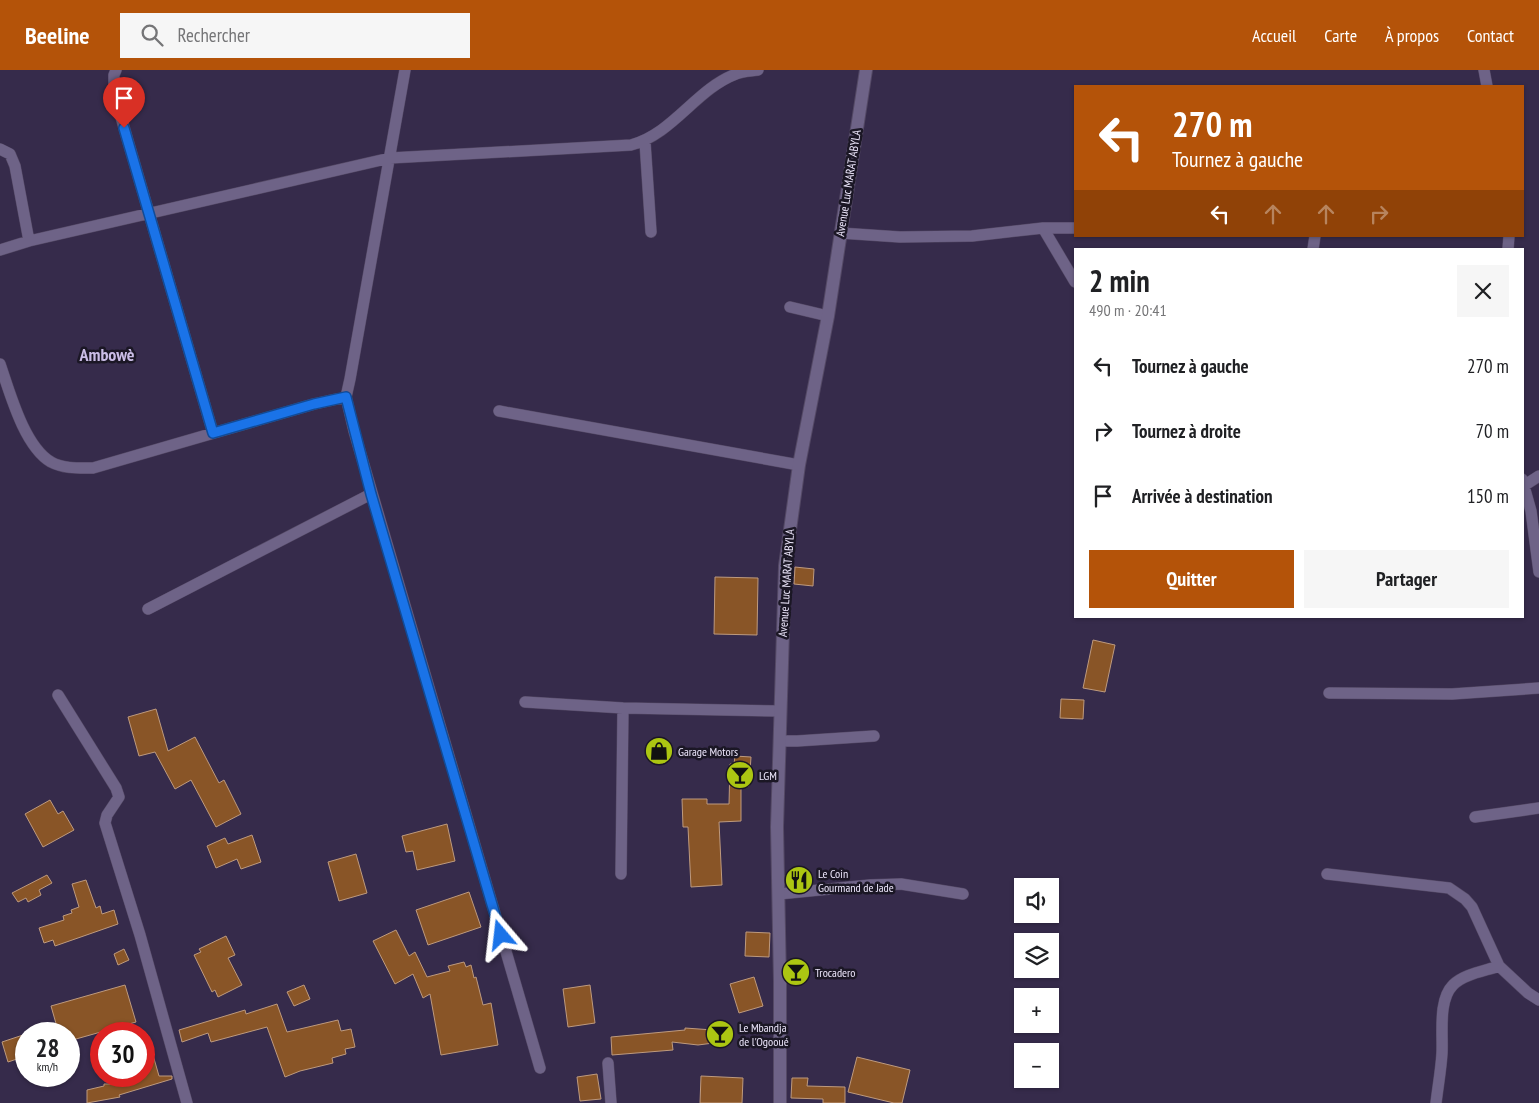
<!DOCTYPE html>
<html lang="fr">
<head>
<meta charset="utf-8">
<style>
	body { margin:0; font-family:"PT Sans Narrow",sans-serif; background:#f6f6f6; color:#202124; height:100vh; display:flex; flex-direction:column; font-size:19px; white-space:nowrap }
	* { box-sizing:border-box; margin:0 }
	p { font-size:16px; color:#757577 }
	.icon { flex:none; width:28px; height:28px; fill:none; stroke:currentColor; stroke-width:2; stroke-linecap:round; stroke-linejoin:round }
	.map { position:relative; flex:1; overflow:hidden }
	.side { position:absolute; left:1074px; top:178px; width:450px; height:370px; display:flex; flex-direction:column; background:#fff; border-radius:0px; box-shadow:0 1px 4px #0004 }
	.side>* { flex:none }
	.top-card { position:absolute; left:1074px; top:15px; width:450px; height:152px; border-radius:0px; box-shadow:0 1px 4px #0004; background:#b45309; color:#fff; overflow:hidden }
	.controls { position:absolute; left:1014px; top:808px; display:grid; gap:10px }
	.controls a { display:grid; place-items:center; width:45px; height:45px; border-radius:0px; background:#fff; box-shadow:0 1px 4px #0004; font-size:25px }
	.speed { position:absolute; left:15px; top:952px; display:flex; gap:10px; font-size:25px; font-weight:700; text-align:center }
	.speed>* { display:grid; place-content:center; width:65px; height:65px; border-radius:50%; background:#fff; box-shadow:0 1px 4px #0004; line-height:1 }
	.speed small { font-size:12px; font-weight:400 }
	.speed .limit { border:8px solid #d22; background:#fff; color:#111 }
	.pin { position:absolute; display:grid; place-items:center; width:42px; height:42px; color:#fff; margin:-51px -21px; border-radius:50% 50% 50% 0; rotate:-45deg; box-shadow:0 0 5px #0007 }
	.pin .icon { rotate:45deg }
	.me { position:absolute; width:55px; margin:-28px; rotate:343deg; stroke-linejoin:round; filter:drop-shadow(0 0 4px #0008) }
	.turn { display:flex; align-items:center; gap:18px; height:105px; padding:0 15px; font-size:22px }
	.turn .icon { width:65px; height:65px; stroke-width:2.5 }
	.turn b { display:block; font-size:35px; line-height:42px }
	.lanes { display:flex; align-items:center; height:48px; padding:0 15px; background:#0003; justify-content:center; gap:25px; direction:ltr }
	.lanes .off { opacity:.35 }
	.round { display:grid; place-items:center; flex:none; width:52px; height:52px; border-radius:0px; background:#f6f6f6 }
	.summary { display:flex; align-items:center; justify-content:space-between; height:85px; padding:0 15px }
	h1 { font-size:30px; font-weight:800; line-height:38px }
	.cta { display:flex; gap:10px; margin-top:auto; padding:10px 15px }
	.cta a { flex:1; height:58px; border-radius:0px; background:#b45309; color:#fff; font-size:20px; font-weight:800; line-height:58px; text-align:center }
	.cta a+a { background:#f6f6f6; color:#202124 }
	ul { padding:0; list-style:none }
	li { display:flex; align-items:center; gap:15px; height:65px; padding:0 15px }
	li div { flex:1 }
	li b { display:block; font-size:19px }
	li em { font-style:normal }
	header { display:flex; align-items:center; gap:30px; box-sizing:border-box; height:70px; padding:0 25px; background:#b45309; color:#fff }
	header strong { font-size:24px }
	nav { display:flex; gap:28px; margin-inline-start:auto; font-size:18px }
	.search { width:350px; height:45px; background:#f6f6f6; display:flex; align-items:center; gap:12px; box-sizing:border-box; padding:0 18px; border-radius:0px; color:#757577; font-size:19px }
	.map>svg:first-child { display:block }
</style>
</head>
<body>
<header>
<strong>Beeline</strong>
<div class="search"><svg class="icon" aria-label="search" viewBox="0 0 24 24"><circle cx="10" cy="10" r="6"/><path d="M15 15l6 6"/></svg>Rechercher</div>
<nav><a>Accueil</a><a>Carte</a><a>À propos</a><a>Contact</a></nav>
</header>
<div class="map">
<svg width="1539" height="1033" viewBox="0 0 1539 1033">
	<rect width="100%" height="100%" fill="#362b4b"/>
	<path fill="#895527" stroke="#be9a7e" d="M795,497L814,499L813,516L794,514Z
		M715,507L758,508L757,565L714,564Z
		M1093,570L1115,575L1105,622L1083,618Z
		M1061,629L1084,630L1083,649L1060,648Z
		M156,639L168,681L195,667L219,713L224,710L241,744L216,757L191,710L175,719L155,682L139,686L128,647Z
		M735,686L751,687L749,716H741V751L719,752L722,815L691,817L688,757H683L682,729H707V734H729L730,694H734Z
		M50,730L58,744L63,741L74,760L43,777L25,744Z
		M447,754L455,791L417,800L413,781L406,782L402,766Z
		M252,765L261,792L241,799L237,789L216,798L207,776L225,768L228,774Z
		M356,784L367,823L339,831L328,792Z
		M47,805L52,813L39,820L41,825L28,832L26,828L18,832L12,823Z
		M86,810L96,838L100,836L102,844L114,840L118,854L55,876L53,870L44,873L39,858L64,850L63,846L72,843L71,840L79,837L72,814Z
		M469,822L481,857L428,875L416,840Z
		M396,860L409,886L415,882L427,907L450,901L448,896L464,892L466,897L471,895L474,908L476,907L483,935L491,933L498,975L441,985L430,924L423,928L413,904L395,914L373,871Z
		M746,862L770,863L769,887L745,886Z
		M226,866L235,885L228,888L242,915L218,927L215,920L212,922L194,885L201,882L199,879Z
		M124,879L129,890L118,895L114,884Z
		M754,907L763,936L739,943L730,914Z
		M125,915L136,952L69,971V964H59L51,936Z
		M304,915L310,929L294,936L287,922Z
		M590,915L595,953L568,957L563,919Z
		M277,934L287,962L338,950L341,961L351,959L355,977L345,979L346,984L332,988L333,993L300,1001L285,1007L267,957L211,972L208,963L182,972L179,960L245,940L246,944Z
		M727,954L729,971L698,975L672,972L673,980L612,985L611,967L685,960V958L713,960L712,956Z
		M26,964V986L8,992L2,972Z
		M144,964H147L159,1006H172V1009L119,1025L120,1027L87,1033V1020L104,1016V1014H117L115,1006H144Z
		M857,987L910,1000L902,1033H894L848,1022Z
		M597,1004L601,1029L580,1031L577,1007Z
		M701,1006L743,1008L742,1033H700Z
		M792,1008H808L807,1016L845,1017V1033H823V1029L791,1028Z"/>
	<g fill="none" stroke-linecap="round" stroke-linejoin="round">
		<defs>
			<path id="street" d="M116,0L114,5V23L213,363
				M405,0L350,309L346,327L354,361L540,998
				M1484,0L1487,16
				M645,72L651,162
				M0,79L10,84L15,96L29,171
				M1043,158L1075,212
				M840,163L900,167L972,166L1043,158H1075
				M1313,179L1315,166
				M1508,179L1509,166
				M0,180L29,171L390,88L631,75C673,64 696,19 736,4C742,1 751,1 758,0
				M790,237L828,246
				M0,294C10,323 24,376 51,392C64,399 79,398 93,398L314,334L346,327
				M499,341L799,395
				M1522,409L1531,441L1539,502
				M1525,415L1539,406
				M148,539L371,424
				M1329,623L1452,624L1539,618
				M58,625L116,718L119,727L107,745L105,753L140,865L187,1033
				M525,632L623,638L780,641
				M780,671H797L874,666
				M1475,747L1539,738
				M621,804L623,638
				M1327,804L1449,818L1465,829L1472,837L1499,896L1528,923L1539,930
				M779,824L870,815L901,814L963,824
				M608,993L611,1033
				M1436,1033C1438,1016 1441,1000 1442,983C1443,963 1438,930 1453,915C1464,904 1485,901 1499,896"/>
			<path id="secondary" d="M780,1033V912L777,757L785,496L799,395L828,246L866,0"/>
		</defs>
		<use href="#street" stroke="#544965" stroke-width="12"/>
		<use href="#secondary" stroke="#544965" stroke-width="14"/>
		<use href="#street" stroke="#6e6387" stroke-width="11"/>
		<use href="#secondary" stroke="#6e6387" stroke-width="12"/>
	</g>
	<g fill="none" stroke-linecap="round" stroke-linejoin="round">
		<defs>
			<path id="route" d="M124,58L213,363L314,334L346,327L371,424L501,865"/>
		</defs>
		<use href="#route" stroke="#114b97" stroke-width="12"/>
		<use href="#route" stroke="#1a73e8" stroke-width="9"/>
	</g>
	<defs>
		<symbol id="shop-disc" viewBox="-11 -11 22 22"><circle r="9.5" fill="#acc612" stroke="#1b1725"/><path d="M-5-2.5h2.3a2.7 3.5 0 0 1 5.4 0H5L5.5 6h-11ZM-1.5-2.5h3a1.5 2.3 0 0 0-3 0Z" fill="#111"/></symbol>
		<symbol id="bar-disc" viewBox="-11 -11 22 22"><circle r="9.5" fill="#acc612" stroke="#1b1725"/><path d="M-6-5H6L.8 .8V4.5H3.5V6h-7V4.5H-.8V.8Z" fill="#111"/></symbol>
		<symbol id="restaurant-disc" viewBox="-11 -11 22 22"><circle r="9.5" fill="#acc612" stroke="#1b1725"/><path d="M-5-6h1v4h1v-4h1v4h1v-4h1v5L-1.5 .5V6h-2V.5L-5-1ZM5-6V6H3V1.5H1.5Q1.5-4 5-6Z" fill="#111"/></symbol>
	</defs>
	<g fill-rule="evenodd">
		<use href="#shop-disc" x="643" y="665" width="32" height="32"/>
		<use href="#bar-disc" x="724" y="689" width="32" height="32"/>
		<use href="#restaurant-disc" x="783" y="794" width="32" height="32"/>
		<use href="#bar-disc" x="780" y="886" width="32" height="32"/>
		<use href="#bar-disc" x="704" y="948" width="32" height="32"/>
	</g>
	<g text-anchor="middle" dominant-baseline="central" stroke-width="5" stroke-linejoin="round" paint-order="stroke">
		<g font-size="12" fill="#ede7fc" stroke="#1b1725">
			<text transform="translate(848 113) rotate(-81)">Avenue Luc MARAT ABYLA</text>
			<text transform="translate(786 513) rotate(-86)">Avenue Luc MARAT ABYLA</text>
		</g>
		<g font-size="12" fill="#ede7fc" stroke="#1b1725" text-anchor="start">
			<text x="678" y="681">Garage Motors</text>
			<text x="759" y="705">LGM</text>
			<text x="818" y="803">Le Coin<tspan x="818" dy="14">Gourmand de Jade</tspan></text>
			<text x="815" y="902">Trocadero</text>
			<text x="739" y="957">Le Mbandja<tspan x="739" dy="14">de l'Ogooué</tspan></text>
		</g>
		<g font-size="18" font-weight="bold" fill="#cabde6" stroke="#1b1725">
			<text x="107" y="284">Ambowè</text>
		</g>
	</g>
</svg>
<div class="controls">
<a><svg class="icon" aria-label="sound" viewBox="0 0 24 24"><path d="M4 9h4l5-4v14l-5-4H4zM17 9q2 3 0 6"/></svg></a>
<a><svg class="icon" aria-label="layers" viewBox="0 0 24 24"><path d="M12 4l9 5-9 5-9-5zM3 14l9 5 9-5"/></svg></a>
<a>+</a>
<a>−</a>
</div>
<div class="speed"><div>28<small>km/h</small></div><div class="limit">30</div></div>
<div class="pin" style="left:124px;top:58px;background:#d93025"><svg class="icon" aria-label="arrive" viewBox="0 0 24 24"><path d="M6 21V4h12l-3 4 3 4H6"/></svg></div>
<svg class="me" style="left:501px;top:865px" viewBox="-20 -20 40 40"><path d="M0-17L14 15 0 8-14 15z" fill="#1a73e8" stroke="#fff" stroke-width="4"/></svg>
<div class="top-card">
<div class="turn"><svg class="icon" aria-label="left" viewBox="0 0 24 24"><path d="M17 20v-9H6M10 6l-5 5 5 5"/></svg><div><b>270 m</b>Tournez à gauche</div></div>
<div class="lanes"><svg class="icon" aria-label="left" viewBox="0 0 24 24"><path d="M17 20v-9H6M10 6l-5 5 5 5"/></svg><svg class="icon off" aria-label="ahead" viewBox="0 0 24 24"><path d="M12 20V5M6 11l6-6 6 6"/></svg><svg class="icon off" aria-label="ahead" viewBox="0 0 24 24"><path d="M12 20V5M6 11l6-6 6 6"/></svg><svg class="icon off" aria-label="right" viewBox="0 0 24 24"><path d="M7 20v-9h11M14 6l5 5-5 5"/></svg></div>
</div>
<section class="side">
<div class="summary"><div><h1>2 min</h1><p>490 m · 20:41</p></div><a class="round"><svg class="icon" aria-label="close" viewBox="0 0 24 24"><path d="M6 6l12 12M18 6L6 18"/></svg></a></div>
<ul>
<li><svg class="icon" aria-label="left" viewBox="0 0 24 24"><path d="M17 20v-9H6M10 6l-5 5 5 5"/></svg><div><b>Tournez à gauche</b></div><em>270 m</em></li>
<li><svg class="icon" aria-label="right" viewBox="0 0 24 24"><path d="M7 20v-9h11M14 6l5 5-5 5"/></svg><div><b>Tournez à droite</b></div><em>70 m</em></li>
<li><svg class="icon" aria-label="arrive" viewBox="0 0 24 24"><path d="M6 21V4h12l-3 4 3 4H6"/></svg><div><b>Arrivée à destination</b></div><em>150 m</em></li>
</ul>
<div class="cta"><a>Quitter</a><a>Partager</a></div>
</section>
</div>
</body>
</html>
